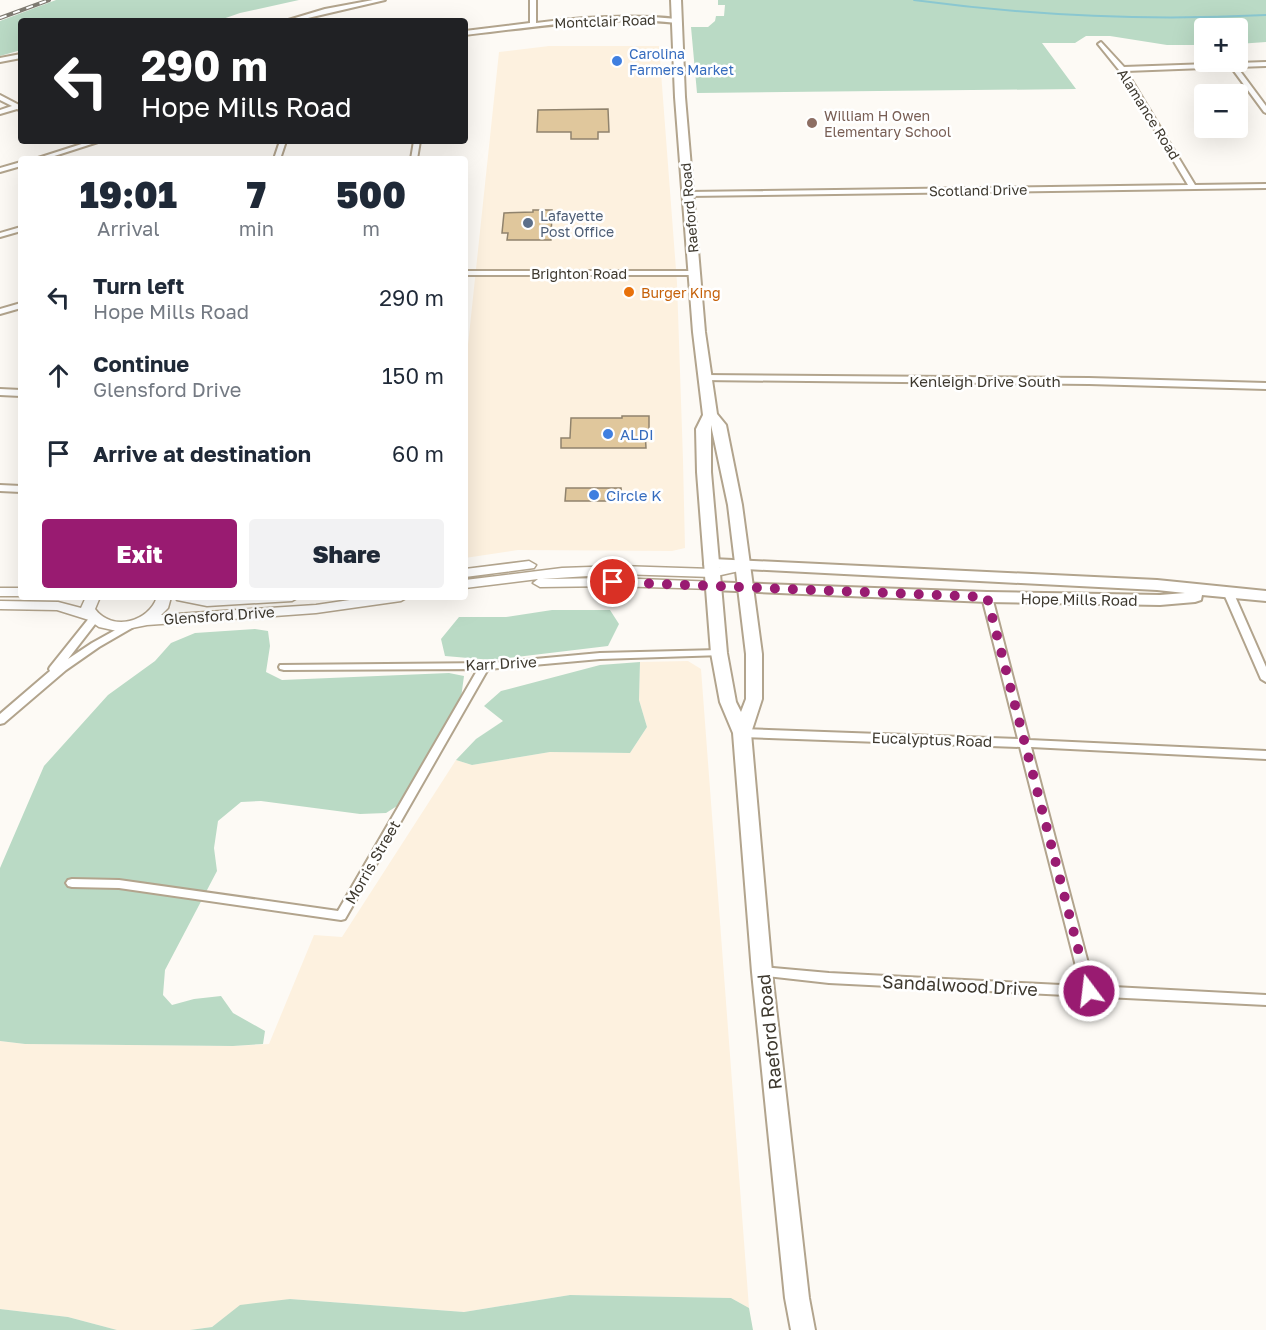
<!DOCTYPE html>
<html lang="en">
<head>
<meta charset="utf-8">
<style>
	body { margin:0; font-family:"Golos Text",sans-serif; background:#f2f2f3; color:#1f2937; height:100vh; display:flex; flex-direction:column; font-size:22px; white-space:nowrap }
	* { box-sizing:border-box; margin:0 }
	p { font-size:20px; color:#747a83 }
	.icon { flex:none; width:33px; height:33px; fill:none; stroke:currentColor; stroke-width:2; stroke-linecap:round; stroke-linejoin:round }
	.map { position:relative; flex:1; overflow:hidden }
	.drawer { position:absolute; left:18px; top:156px; width:450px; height:444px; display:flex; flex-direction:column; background:#fff; border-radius:6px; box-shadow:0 6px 24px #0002 }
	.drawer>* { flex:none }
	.top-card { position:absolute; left:18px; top:18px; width:450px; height:126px; border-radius:6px; box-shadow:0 6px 24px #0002; background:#202124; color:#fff; overflow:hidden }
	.buttons { position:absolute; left:1194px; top:18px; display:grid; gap:12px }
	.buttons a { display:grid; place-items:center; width:54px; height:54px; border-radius:6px; background:#fff; box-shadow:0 6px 24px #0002; font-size:30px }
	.pin { position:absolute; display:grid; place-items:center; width:51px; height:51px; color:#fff; margin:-26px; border:3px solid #fff; border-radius:50%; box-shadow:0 2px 6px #0007 }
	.me { position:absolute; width:66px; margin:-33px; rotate:345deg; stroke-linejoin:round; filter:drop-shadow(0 0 4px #0008) }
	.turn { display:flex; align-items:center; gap:21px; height:126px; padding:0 24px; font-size:27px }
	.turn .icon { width:78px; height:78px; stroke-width:2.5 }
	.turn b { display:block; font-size:42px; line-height:51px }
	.eta { display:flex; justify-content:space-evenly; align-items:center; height:102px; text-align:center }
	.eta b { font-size:36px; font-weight:800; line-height:42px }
	.cta { display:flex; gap:12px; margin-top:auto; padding:12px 24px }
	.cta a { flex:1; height:69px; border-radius:6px; background:#991b71; color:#fff; font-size:24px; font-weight:800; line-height:69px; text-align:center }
	.cta a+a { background:#f2f2f3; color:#1f2937 }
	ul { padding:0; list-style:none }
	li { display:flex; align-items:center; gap:18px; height:78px; padding:0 24px }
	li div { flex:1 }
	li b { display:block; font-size:22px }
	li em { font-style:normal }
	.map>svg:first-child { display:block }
</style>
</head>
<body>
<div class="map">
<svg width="1266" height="1330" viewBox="0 0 1266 1330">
	<rect width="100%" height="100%" fill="#fdfaf5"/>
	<path fill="#fdf1df" d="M549,46H659L677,283L683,460L685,548L672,551L518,550L465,558V472L468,457L465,454V373L499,52Z
		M688,661L701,669L749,1308L731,1298L570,1295L464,1312L290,1299L224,1318L212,1327L190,1330H117L68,1317L0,1309V1041L25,1044L233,1046L269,1044L314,935L342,937L456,760L472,765L550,752L630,753L647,727L639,700L640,662Z"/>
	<path fill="#badac5" d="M56,0H299L240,13L217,21H21V50L0,56V21Z
		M718,0H1266V42L1238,44V28H1204V45H1167L1110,36H1086L1075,43H1042L1076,89L697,93L691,27H708L715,21L716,16H724L725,5H718Z
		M552,610H610L619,624L608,646L492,660L445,656L441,639L459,617H506Z
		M255,629L268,631L270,646L266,672L282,680L449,673L464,676L461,698L397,806L386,813L360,814L261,801L241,802L218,821L214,848L217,871L165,970L163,995L172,1005L194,999L221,996L233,1013L265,1031L263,1044L233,1046L25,1044L0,1041V868L44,766L108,695L155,661L171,643L195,633Z
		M640,662L639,700L647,727L630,753L550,752L472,765L456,760L476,739L503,721L484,706L501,691L600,665Z
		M570,1295L731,1298L749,1308L753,1330H190L212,1327L240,1305L290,1299L464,1312Z
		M0,1309L68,1317L117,1330H0Z"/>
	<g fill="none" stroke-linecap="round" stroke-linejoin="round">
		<path stroke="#8ac7d0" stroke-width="2" d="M914,0C1032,16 1147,21 1266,15"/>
	</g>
	<path fill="#e0c79c" stroke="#90836d" stroke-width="1.5" d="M608,109L609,132H598V139H571V132H537L538,110Z
		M533,210H552L551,240H507L508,233H502L504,213L533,212Z
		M622,416H649V430H645L646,448H561V438H570L571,418H622Z
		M566,488H621L622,501H565Z"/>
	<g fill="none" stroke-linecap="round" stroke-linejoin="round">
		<defs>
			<path id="minor" d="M373,0H385L295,21H285L325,9Z
				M530,0H536V23C583,17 630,14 677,19L680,21L677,23C605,15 536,27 465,35V31L530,23Z
				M1101,42L1124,67L1266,62V66L1237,67L1266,106V113L1264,112L1231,67L1126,71L1195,185L1266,184V188L689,196L685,194L689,192L1188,185L1119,70L1098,44Z
				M21,54V58L0,62V58Z
				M0,95L21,106V111L17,109L0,114V110L12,106L0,100Z
				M91,141H101L45,159H35Z
				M280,141H286L280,159H274Z
				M414,141H420L417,159H411Z
				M21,162V166L0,172V168Z
				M21,227V231L0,237V233Z
				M465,271H694L698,273L694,275H465Z
				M21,303V308L0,314V309Z
				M705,375L1089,378L1266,383V389L1089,384L702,380V376Z
				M0,389L21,390V396L0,395Z
				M0,485L21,486V492L0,491Z
				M1229,591L1234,594L1266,667V682L1261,679L1224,594Z
				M987,594L992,597L1029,740L1266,751V759L1031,747L1094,986L1266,995V1005L829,983L758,975L756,972L758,969L762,967L829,973L1081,986L1020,747L742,737L737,733L742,729L1018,739L982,597Z
				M94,616L99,619L68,659L92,643L128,623L132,622L137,625L99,647L66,670L4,723L0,724V714L50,671L49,669L50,667L90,617Z
				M719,650L724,653L723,655L600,659L488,669L345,919L341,920L119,888L72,887L68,886L66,883L68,880L72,879L119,880L338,911L478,669L284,670L280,669L279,667L280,665L492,663L600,653Z"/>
			<path id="secondary" d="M529,561L536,565L534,568L465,577V569Z
				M743,562L750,566L748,569L712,577L619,574L542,579L613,578L718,582L720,585L713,589L613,586L540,587L533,583L538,579L465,588V580L562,568L619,566L712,569Z
				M0,588H21V596H0Z
				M86,597H100L95,609C112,632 149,622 157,597H171L168,608L161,615L316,605L370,597H408L401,601L316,613L147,625L117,631L99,627L89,620L57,610L0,609V601L58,602L81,608Z
				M175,597H299L292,601L207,606L177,600Z"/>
			<path id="primary" d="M712,559L1157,580L1266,591V601L1202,595L1201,600L1195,602L1160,605L987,602L713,590L705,585L707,582L987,592L1160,595L1185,593L1157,590L707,567L704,564L707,561Z"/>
			<path id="trunk" d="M671,0H681L685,97L705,332L717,414L726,425L742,505L762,654V699L751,733L772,972L809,1298L815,1330H791L785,1298L752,972L733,733L720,702L711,653L697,472L696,429L703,415L693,332L675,97ZM711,425L728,505L746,654V699L741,712L736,702L727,653L711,472Z"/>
		</defs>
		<use href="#minor" stroke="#b2a48d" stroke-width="4"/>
		<use href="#secondary" stroke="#b2a48d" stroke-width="3"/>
		<use href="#primary" stroke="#b2a48d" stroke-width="4"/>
		<use href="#trunk" stroke="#b2a48d" stroke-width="4"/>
		<use href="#minor" fill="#fff" fill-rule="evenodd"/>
		<use href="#secondary" fill="#fff" fill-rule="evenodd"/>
		<use href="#primary" fill="#fff" fill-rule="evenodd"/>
		<use href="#trunk" fill="#fff" fill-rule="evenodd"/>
		<defs>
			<path id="rail" d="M0,18L49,0"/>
		</defs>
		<use href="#rail" stroke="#7f7b72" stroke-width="4"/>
		<use href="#rail" stroke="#fff" stroke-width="2" stroke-dasharray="7" stroke-linecap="butt"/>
	</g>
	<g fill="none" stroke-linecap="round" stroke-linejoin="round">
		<path stroke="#991b71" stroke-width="10" stroke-dasharray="0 18" d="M613,582L987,597L1089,991"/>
	</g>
	<g fill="#3f7fe0" stroke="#fff" stroke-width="2">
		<circle cx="617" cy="61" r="6"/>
		<circle cx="608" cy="434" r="6"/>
		<circle cx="594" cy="495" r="6"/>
	</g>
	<circle fill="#8d6e63" stroke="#fff" stroke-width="2" cx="812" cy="123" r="6"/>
	<circle fill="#5c6f8a" stroke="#fff" stroke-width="2" cx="528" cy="223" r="6"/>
	<circle fill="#e8710a" stroke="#fff" stroke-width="2" cx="629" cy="292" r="6"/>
	<g text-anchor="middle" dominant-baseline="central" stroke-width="5" stroke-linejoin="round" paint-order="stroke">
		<g font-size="14" fill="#3e392f" stroke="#fff">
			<text transform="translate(605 21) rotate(-2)">Montclair Road</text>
			<text transform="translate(1149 114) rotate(58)">Alamance Road</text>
			<text transform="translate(978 190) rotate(-1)">Scotland Drive</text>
			<text transform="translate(689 208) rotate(-95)">Raeford Road</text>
			<text x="579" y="273">Brighton Road</text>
		</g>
		<g font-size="14" fill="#366cbe" stroke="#fff" text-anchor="start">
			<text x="629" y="53">Carolina<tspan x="629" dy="16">Farmers Market</tspan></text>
		</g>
		<g font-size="14" fill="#785e54" stroke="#fff" text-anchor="start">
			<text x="824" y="115">William H Owen<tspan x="824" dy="16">Elementary School</tspan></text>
		</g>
		<g font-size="14" fill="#4e5e75" stroke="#fff" text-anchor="start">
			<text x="540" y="215">Lafayette<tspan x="540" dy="16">Post Office</tspan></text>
		</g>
		<g font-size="14" fill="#c56008" stroke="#fff" text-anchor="start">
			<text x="641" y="292">Burger King</text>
		</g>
		<g font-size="15" fill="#3e392f" stroke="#fff">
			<text x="985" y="381">Kenleigh Drive South</text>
			<text transform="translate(1079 599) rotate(1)">Hope Mills Road</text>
			<text transform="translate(219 615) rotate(-4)">Glensford Drive</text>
			<text transform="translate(501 663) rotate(-3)">Karr Drive</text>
			<text transform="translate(932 739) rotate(2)">Eucalyptus Road</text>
			<text transform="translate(372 862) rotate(-60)">Morris Street</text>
		</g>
		<g font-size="15" fill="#366cbe" stroke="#fff" text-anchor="start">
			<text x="620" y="434">ALDI</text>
			<text x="606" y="495">Circle K</text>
		</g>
		<g font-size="18" fill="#3e392f" stroke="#fff">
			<text transform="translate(960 985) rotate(3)">Sandalwood Drive</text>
			<text transform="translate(769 1032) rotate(-96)">Raeford Road</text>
		</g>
	</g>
</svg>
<div class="buttons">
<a>+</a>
<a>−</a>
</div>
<div class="pin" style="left:613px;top:582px;background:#d93025"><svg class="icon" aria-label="arrive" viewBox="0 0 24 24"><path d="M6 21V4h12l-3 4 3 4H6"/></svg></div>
<svg class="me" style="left:1089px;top:991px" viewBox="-20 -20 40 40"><circle r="17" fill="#991b71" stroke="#fff" stroke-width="3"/><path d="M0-11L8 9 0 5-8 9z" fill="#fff"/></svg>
<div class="top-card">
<div class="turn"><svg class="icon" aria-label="left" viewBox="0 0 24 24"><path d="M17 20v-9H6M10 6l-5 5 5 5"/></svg><div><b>290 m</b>Hope Mills Road</div></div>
</div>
<section class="drawer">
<div class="eta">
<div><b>19:01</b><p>Arrival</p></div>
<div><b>7</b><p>min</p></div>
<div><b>500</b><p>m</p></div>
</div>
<ul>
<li><svg class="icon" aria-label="left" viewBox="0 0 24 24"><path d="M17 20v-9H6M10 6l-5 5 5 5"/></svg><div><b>Turn left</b><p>Hope Mills Road</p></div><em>290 m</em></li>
<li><svg class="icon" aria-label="ahead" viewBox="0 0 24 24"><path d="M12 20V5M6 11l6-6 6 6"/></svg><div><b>Continue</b><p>Glensford Drive</p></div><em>150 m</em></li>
<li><svg class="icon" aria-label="arrive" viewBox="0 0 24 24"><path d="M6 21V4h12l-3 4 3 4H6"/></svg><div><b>Arrive at destination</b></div><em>60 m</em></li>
</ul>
<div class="cta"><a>Exit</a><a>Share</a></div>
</section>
</div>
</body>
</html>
